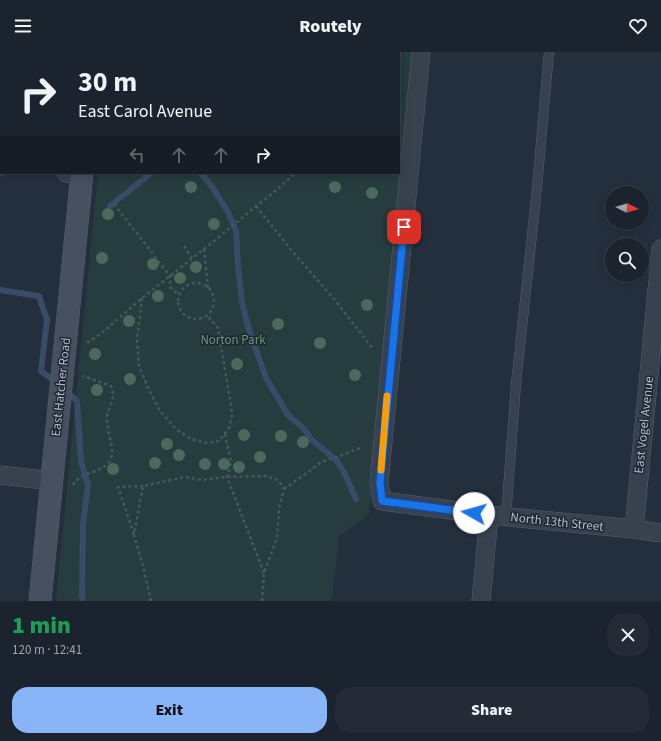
<!DOCTYPE html>
<html lang="en">
<head>
<meta charset="utf-8">
<style>
	body { margin:0; font-family:"Source Sans 3",sans-serif; background:#242b36; color:#f1f3f6; height:100vh; display:flex; flex-direction:column; font-size:15px; white-space:nowrap }
	* { box-sizing:border-box; margin:0 }
	p { font-size:13px; color:#a0a4aa }
	.icon { flex:none; width:22px; height:22px; fill:none; stroke:currentColor; stroke-width:2; stroke-linecap:round; stroke-linejoin:round }
	.map { position:relative; height:549px; overflow:hidden }
	.sheet { display:flex; flex-direction:column; background:#1b232e; flex:1 }
	.sheet>* { flex:none }
	.banner { position:absolute; left:0px; top:0px; width:400px; height:122px; box-shadow:0 2px 10px #0003,0 0 0 1px #39404a; background:#1b232e; color:#f1f3f6; overflow:hidden }
	.needle { width:26px; rotate:95deg }
	.tools { position:absolute; left:605px; top:134px; display:grid; gap:8px }
	.tools a { display:grid; place-items:center; width:44px; height:44px; border-radius:50%; background:#1b232e; box-shadow:0 2px 10px #0003,0 0 0 1px #39404a; font-size:20px }
	.pin { position:absolute; display:grid; place-items:center; width:34px; height:34px; color:#fff; margin:-17px; border-radius:8px; box-shadow:0 2px 6px #0006 }
	.me { position:absolute; width:44px; margin:-22px; rotate:277deg; stroke-linejoin:round; filter:drop-shadow(0 0 3px #0008) }
	.turn { display:flex; align-items:center; gap:14px; height:84px; padding:0 12px; font-size:18px }
	.turn .icon { width:52px; height:52px; stroke-width:2.5 }
	.turn b { display:block; font-size:28px; line-height:34px }
	.lanes { display:flex; align-items:center; height:38px; padding:0 12px; background:#0003; justify-content:center; gap:20px; direction:ltr }
	.lanes .off { opacity:.35 }
	.round { display:grid; place-items:center; flex:none; width:42px; height:42px; border-radius:16px; background:#242b36 }
	.summary { display:flex; align-items:center; justify-content:space-between; height:68px; padding:0 12px }
	h1 { font-size:24px; font-weight:800; line-height:30px; color:#1e9e55 }
	.button { display:flex; gap:8px; margin-top:auto; padding:8px 12px }
	.button a { flex:1; height:46px; border-radius:16px; background:#8ab4f8; color:#111; font-size:16px; font-weight:800; line-height:46px; text-align:center }
	.button a+a { background:#242b36; color:#f1f3f6 }
	header { display:flex; justify-content:space-between; align-items:center; height:52px; padding:0 12px; background:#1b232e; font-size:18px; font-weight:800 }
	.map>svg:first-child { display:block }
</style>
</head>
<body>
<header><svg class="icon" aria-label="menu" viewBox="0 0 24 24"><path d="M4 6h16M4 12h16M4 18h16"/></svg>Routely<svg class="icon" aria-label="heart" viewBox="0 0 24 24"><path d="M12 20l-8-8c-3-5 5-10 8-4 3-6 11-1 8 4z"/></svg></header>
<div class="map">
<svg width="661" height="549" viewBox="0 0 661 549">
	<rect width="100%" height="100%" fill="#242f3e"/>
	<path fill="#263c3f" d="M110,0H412L382,312L374,387L372,428L369,463L339,484L332,549H56L98,121H399V1H110Z"/>
	<g fill="none" stroke-linecap="round" stroke-linejoin="round">
		<path stroke="#394c67" stroke-width="6" d="M136,0V1
			M201,121L213,136L229,162L236,179L238,215L242,250L248,275L266,326L288,363L304,377L312,388L336,408L344,420L356,447
			M110,154L151,121
			M0,238L39,244L47,268L41,319L56,330
			M66,339L77,349L81,409L88,433L83,473L82,544L83,549"/>
		<defs>
			<path id="lane" d="M506,464L516,332L537,136L549,0"/>
			<path id="street" d="M421,0L379,430L382,449L489,463L634,477L661,481
				M0,114H1
				M66,121L82,123
				M0,423L52,429
				M634,477L661,197
				M481,549L489,463"/>
			<path id="secondary" d="M94,1V0
				M40,549L82,121"/>
		</defs>
		<use href="#lane" stroke="#565f6c" stroke-width="10"/>
		<use href="#street" stroke="#565f6c" stroke-width="19"/>
		<use href="#secondary" stroke="#565f6c" stroke-width="23"/>
		<path stroke="#44595c" stroke-width="2.5" stroke-dasharray="3 3" stroke-linecap="butt" d="M392,1V0
			M114,152L170,224V235L179,243
			M256,154L292,199L334,247L373,297
			M184,194L192,206
			M204,197L208,236
			M178 249a18 18 0 1 1 36 0a18 18 0 1 1-36 0Z
			M142,246L137,287L139,314L149,338L160,359L176,377L191,387L206,391L219,389L229,376L232,363L231,353L218,276L207,263
			M87,291L103,280L142,246L204,197L218,186L256,154L268,145L296,121
			M225,382L231,410L227,425L264,521
			M73,433C74,431 75,429 77,428C85,420 102,420 109,410C117,399 106,379 107,367C107,355 117,349 111,334L83,324
			M284,437L311,418L321,410L340,404L360,396
			M134,482L118,435L143,434
			M151,549L143,514L134,483L143,434L185,425L202,428L224,425L266,424L278,428L284,437L279,456L277,486L264,521L262,549"/>
		<use href="#lane" stroke="#38414e" stroke-width="9"/>
		<use href="#street" stroke="#38414e" stroke-width="18"/>
		<use href="#secondary" stroke="#465061" stroke-width="22"/>
	</g>
	<g fill="#4b6a5d">
		<circle cx="191" cy="135" r="6"/>
		<circle cx="335" cy="135" r="6"/>
		<circle cx="372" cy="141" r="6"/>
		<circle cx="108" cy="162" r="6"/>
		<circle cx="214" cy="172" r="6"/>
		<circle cx="102" cy="206" r="6"/>
		<circle cx="153" cy="212" r="6"/>
		<circle cx="196" cy="215" r="6"/>
		<circle cx="180" cy="226" r="6"/>
		<circle cx="158" cy="244" r="6"/>
		<circle cx="367" cy="253" r="6"/>
		<circle cx="129" cy="269" r="6"/>
		<circle cx="278" cy="272" r="6"/>
		<circle cx="320" cy="291" r="6"/>
		<circle cx="95" cy="302" r="6"/>
		<circle cx="237" cy="312" r="6"/>
		<circle cx="355" cy="323" r="6"/>
		<circle cx="130" cy="327" r="6"/>
		<circle cx="97" cy="338" r="6"/>
		<circle cx="244" cy="383" r="6"/>
		<circle cx="281" cy="384" r="6"/>
		<circle cx="303" cy="390" r="6"/>
		<circle cx="167" cy="392" r="6"/>
		<circle cx="179" cy="403" r="6"/>
		<circle cx="260" cy="405" r="6"/>
		<circle cx="155" cy="411" r="6"/>
		<circle cx="205" cy="412" r="6"/>
		<circle cx="224" cy="412" r="6"/>
		<circle cx="239" cy="415" r="6"/>
		<circle cx="113" cy="417" r="6"/>
	</g>
	<g fill="none" stroke-linecap="round" stroke-linejoin="round">
		<defs>
			<path id="route" d="M404,175L380,430L382,449L474,461"/>
		</defs>
		<use href="#route" stroke="#114b97" stroke-width="10"/>
		<use href="#route" stroke="#1a73e8" stroke-width="7"/>
		<path stroke="#f59e0b" stroke-width="7" d="M381,418L387,344"/>
	</g>
	<g text-anchor="middle" dominant-baseline="central" stroke-width="3" stroke-linejoin="round" paint-order="stroke">
		<g font-size="13" fill="#6b9a76" stroke="#1d2633">
			<text x="233" y="288">Norton Park</text>
		</g>
		<g font-size="13" fill="#b4bcc9" stroke="#1d2633">
			<text transform="translate(61 335) rotate(-84)">East Hatcher Road</text>
			<text transform="translate(644 373) rotate(-84)">East Vogel Avenue</text>
			<text transform="translate(557 470) rotate(6)">North 13th Street</text>
		</g>
	</g>
</svg>
<div class="tools">
<a><svg class="needle" viewBox="-14 -14 28 28"><path d="M0-13l5 13h-10z" fill="#e53935"/><path d="M0 13l5-13h-10z" fill="#a0a4aa"/></svg></a>
<a><svg class="icon" aria-label="search" viewBox="0 0 24 24"><circle cx="10" cy="10" r="6"/><path d="M15 15l6 6"/></svg></a>
</div>
<div class="pin" style="left:404px;top:175px;background:#d93025"><svg class="icon" aria-label="arrive" viewBox="0 0 24 24"><path d="M6 21V4h12l-3 4 3 4H6"/></svg></div>
<svg class="me" style="left:474px;top:461px" viewBox="-20 -20 40 40"><circle r="19" fill="#fff"/><path d="M0-13L10 11 0 6-10 11z" fill="#1a73e8"/></svg>
<div class="banner">
<div class="turn"><svg class="icon" aria-label="right" viewBox="0 0 24 24"><path d="M7 20v-9h11M14 6l5 5-5 5"/></svg><div><b>30 m</b>East Carol Avenue</div></div>
<div class="lanes"><svg class="icon off" aria-label="left" viewBox="0 0 24 24"><path d="M17 20v-9H6M10 6l-5 5 5 5"/></svg><svg class="icon off" aria-label="ahead" viewBox="0 0 24 24"><path d="M12 20V5M6 11l6-6 6 6"/></svg><svg class="icon off" aria-label="ahead" viewBox="0 0 24 24"><path d="M12 20V5M6 11l6-6 6 6"/></svg><svg class="icon" aria-label="right" viewBox="0 0 24 24"><path d="M7 20v-9h11M14 6l5 5-5 5"/></svg></div>
</div>
</div>
<section class="sheet">
<div class="summary"><div><h1>1 min</h1><p>120 m · 12:41</p></div><a class="round"><svg class="icon" aria-label="close" viewBox="0 0 24 24"><path d="M6 6l12 12M18 6L6 18"/></svg></a></div>
<div class="button"><a>Exit</a><a>Share</a></div>
</section>
</body>
</html>
